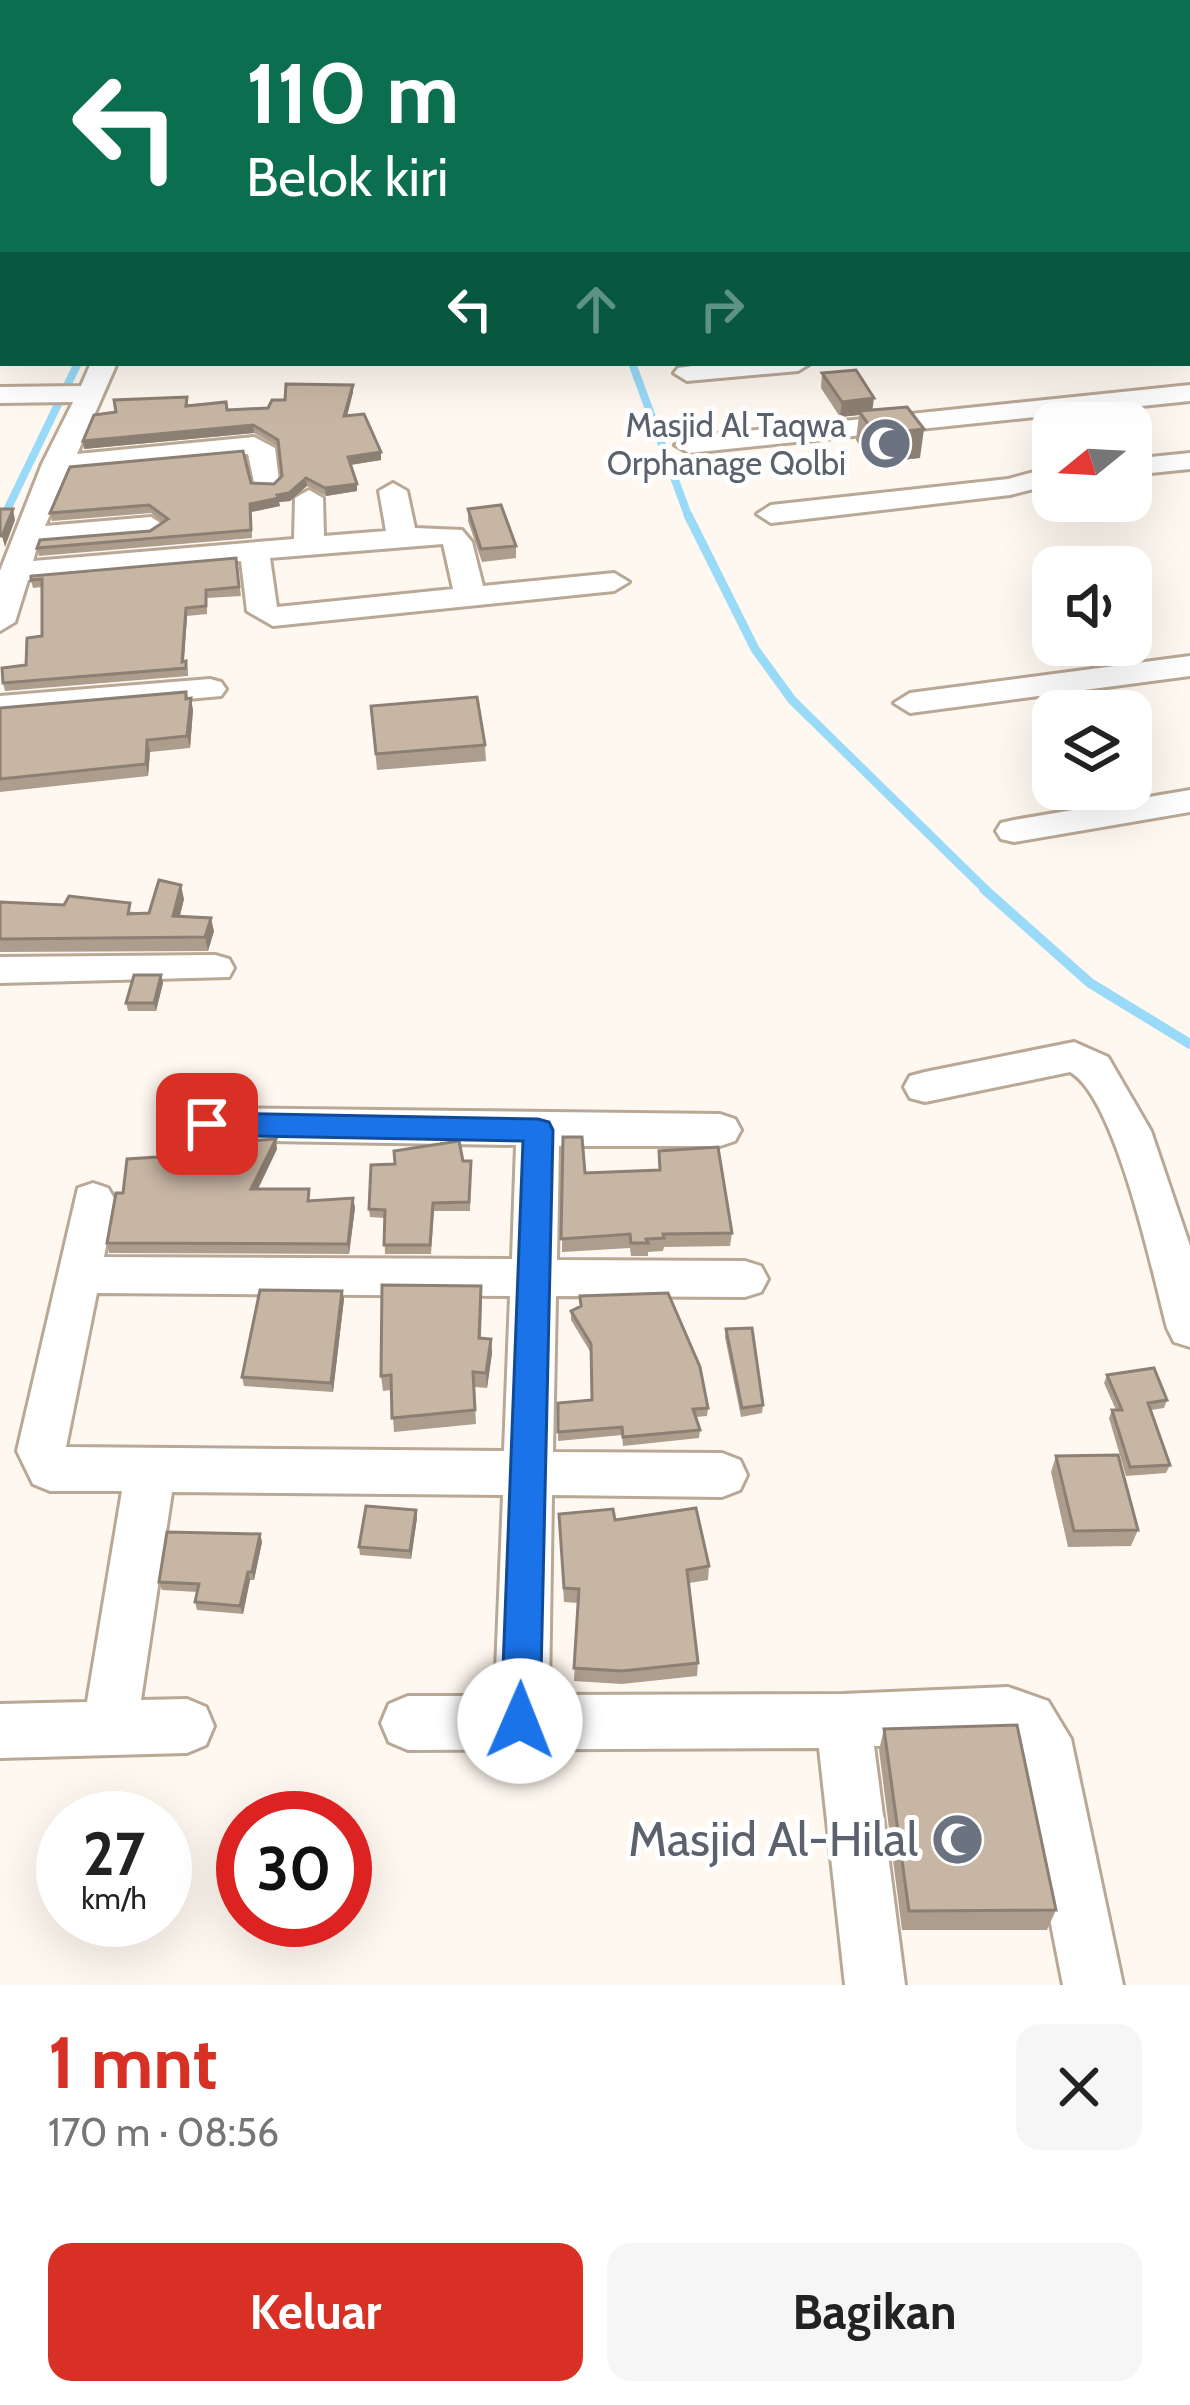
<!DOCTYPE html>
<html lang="id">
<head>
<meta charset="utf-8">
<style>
	body { margin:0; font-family:Cabin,sans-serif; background:#f6f6f6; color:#222; height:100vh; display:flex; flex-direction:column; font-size:45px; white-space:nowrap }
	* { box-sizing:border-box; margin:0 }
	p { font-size:39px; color:#767676 }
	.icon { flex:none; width:66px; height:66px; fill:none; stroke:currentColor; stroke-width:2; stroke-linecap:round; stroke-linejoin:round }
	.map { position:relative; height:1985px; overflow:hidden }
	.drawer { display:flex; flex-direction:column; background:#fff; flex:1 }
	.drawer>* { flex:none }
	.guide { position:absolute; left:0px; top:0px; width:1191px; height:366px; box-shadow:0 12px 48px #0002; background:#0b6e4f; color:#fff; overflow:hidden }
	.needle { width:78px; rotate:252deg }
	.tools { position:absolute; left:1032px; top:402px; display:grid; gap:24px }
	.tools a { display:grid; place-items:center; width:120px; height:120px; border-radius:24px; background:#fff; box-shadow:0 12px 48px #0002; font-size:60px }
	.speed { position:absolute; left:36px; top:1791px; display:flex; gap:24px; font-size:60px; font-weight:700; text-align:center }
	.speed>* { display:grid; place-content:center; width:156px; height:156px; border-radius:50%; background:#fff; box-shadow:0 12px 48px #0002; line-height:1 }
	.speed small { font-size:30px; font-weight:400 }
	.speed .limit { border:18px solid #d22; background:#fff; color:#111 }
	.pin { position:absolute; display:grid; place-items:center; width:102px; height:102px; color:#fff; margin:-51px; border-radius:24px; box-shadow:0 6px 18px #0006 }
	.me { position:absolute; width:132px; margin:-66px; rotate:1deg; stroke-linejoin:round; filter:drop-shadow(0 0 9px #0008) }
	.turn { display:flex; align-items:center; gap:42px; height:252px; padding:0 48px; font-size:54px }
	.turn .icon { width:156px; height:156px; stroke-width:2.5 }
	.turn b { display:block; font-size:84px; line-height:102px }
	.lanes { display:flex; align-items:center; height:114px; padding:0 48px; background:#0003; justify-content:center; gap:60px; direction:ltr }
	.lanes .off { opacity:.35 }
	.round { display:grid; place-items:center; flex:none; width:126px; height:126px; border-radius:24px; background:#f6f6f6 }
	.headline { display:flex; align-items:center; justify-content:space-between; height:204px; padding:0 48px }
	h1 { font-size:72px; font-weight:700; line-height:90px; color:#d93025 }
	.button { display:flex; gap:24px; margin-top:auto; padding:24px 48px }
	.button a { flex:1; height:138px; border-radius:24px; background:#d93025; color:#fff; font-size:48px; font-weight:700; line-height:138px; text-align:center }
	.button a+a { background:#f6f6f6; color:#222 }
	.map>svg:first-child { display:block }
</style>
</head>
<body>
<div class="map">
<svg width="1190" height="1985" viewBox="0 0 1190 1985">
	<rect width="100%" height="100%" fill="#fff8f0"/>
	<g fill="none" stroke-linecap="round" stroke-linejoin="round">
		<path stroke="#99daf8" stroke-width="8" d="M632,363L689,518
			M0,513L6,512L78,363"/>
		<path stroke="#99daf8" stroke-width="9" d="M688,515L755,649L792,700L988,892"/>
		<path stroke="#99daf8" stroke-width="10" d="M984,889L1090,983L1190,1044"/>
		<defs>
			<path id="minor" d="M1188,30H1190V40H1188Z
				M3,124V139H1L0,125Z
				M1188,133H1190V146H1188Z
				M1188,178H1190V190H1188Z
				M0,270H3V284H0Z
				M91,363H117L77,454L254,437L275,448L279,481L275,487H255L248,454L69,471L45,526L151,517L165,526L151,535L38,544L33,561L294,539L295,498L309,490L323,498L324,536L386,531L379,491L393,483L407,491L415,528L462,530L472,542L483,586L614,573L629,582L614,591L273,626L247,611L241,561L28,580L15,622L0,631V571L42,464L73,402L0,403V387L81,386ZM443,544L453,589L277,607L270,558Z
				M713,363H811L798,371L687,381L674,373L678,368Z
				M1190,385V401L689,453L675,445L689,437Z
				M1190,453V469L1131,475V459Z
				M1053,467V484L1010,495L771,523L757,514L771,505L1008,479Z
				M1190,656V676L910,713L894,703L910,693Z
				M210,679L221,682L226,689L221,696L0,716V696Z
				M1190,790V812L1014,842L1001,839L996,831L1001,823L1014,820Z
				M215,955L229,959L234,968L229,977L0,983V957Z
				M1074,1042L1108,1057L1151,1131L1190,1246V1347L1174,1342L1167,1328C1153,1275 1116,1097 1070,1072L925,1102L910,1098L904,1087L910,1076L925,1072Z
				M207,1108L720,1114L735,1119L741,1130L735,1141L720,1146H559L557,1260L745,1261L761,1266L768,1279L761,1292L745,1297L556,1296L553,1452L722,1453L740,1460L747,1475L740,1490L722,1497L552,1495L549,1695L843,1694L1008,1687L1048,1701L1071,1739L1123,1985H1063L1017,1750L1012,1742L874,1746L905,1985H845L819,1748L408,1750L389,1742L381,1723L389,1704L408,1696H495L503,1495L172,1492L141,1700L187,1699L206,1707L214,1726L206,1745L187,1753L0,1758V1704L87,1702L122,1491H50L33,1484L17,1451L78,1188L93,1183L108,1188L115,1200L104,1257L512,1259L516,1145L207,1140L192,1135L186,1124L192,1113ZM97,1293L510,1296L504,1451L66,1447Z"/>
		</defs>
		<use href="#minor" stroke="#b9a895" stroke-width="6"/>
		<use href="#minor" fill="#fff" fill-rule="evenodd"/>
	</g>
	<path fill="#ac9d8d" d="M595,0H751V3H596Z
		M822,373L872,410L920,458L872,463L856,440L859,415L840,417L821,388Z
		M353,392L347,416L381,460L351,465L357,491L326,496L307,486L290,501L279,502L280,506L251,512L252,538L39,556L37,548L150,531L163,523L151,513L52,521L50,513L251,483L274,484L282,476L279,447L254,433L84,449L188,405L227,410L268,408L285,400Z
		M468,509L516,546V558L482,562L468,521Z
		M236,558L241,596L207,598V614L187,616L184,662L188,670V676L5,691L3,683L26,665L42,636V587L33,588L31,580Z
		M186,692L193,710L190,748L150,752L148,776L0,792V708Z
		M371,706L485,745L486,761L377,770Z
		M184,899L180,916L214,931L208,951L0,952V902L149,913Z
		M161,975L163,983L156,1011H128L126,1003Z
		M563,1137L585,1173L659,1170V1151L732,1233L730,1246L664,1247L663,1251L648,1252V1256H631L630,1248L562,1252Z
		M277,1149L258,1189L311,1201L353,1198L355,1208L349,1254L109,1253L107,1243L123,1193L189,1155Z
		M463,1161H471L470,1211H434L431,1254H385L384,1218L370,1217L369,1209Z
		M342,1291L344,1299L333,1392L244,1386L242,1377Z
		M482,1300L481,1338L491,1339L492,1353L487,1388L474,1387L476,1424L394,1432L391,1390L383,1391L381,1376Z
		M571,1311L708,1408L707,1416L696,1417L700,1430L699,1438L623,1446L622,1435L558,1441V1403L592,1400L591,1353L571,1320Z
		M726,1329L763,1405L762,1413L741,1417L725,1337Z
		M1107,1375L1167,1400L1164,1408L1151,1410L1170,1465L1166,1473L1126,1476L1109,1418L1112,1410H1116L1104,1383Z
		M1056,1456L1138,1530L1131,1546L1068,1547L1051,1472Z
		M559,1514L615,1520L709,1566L708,1580L689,1583L698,1663L697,1676L622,1684L574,1681L578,1603L564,1602Z
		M417,1518L411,1559L360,1555L359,1547Z
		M260,1534L262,1542L254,1580H250L243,1614L197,1610L195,1602L197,1592L162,1590L159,1582Z
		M884,1729L1056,1910L1047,1930H902L879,1750Z"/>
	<path fill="#8c7f73" d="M353,385V392L345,424L344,416Z
		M874,398L872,413L859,411V415L840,417L842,402Z
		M253,425L254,433L84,449L83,441Z
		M924,429L920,458L872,463L875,434Z
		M381,452V460L349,465L348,457Z
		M306,478L307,486L290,501L279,502L280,506L251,512L252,538L250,504L277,495Z
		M357,484V491L326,496L325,488Z
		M13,509L15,520L5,547L2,536Z
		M186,608L187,616L183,670L182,662Z
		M191,698L193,710L190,748L187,736Z
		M147,740L150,752L148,776L146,764Z
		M181,885L184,899L176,930L173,916Z
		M211,918L214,931L208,951L205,937Z
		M161,975L163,983L156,1011L154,1003Z
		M276,1139L277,1149L253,1199L251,1189Z
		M353,1198L355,1208L349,1254L348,1244Z
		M342,1291L344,1299L333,1392L331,1383Z
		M491,1339L492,1353L487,1388L486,1373Z
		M416,1510L417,1518L411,1559L410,1551Z
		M260,1534L262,1542L254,1580L252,1572Z
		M248,1572L250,1580L243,1614L240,1606Z"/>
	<path fill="#c8b6a4" stroke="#8c7f73" stroke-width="3" d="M145,0H174L173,3H143Z
		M239,0H282L281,3H237Z
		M345,0H499L498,3H344Z
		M600,0H729L730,3H601Z
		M818,0H833L836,3H814Z
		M870,0H1012L1015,3H854L871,2Z
		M0,35H3V55L0,56Z
		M0,195H3V212L0,213Z
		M3,231V258L0,257V232Z
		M856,370L874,398L842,402L822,373Z
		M286,384L353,385L344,416L364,414L381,452L348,457L357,484L325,488L306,478L289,493L277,495L279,498L250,504L251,530L37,548L40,540L150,531L168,519L149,505L50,513L70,467L243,451L251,483L274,484L282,476L278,440L253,425L83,441L94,415L116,412L114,400L187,397L186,406L226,402L227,410L268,408L272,400H285Z
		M907,407L924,429L875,434L859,411Z
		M501,505L516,546L481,549L468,509Z
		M0,509H13L2,536H0Z
		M236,558L239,587L206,590V606L186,608L182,662L186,661V668L3,683L2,668L26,665L27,638L42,636V579L31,580V576Z
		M186,692V699L191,698L187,736L147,740L146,764L0,779V708Z
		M477,697L485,745L376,754L371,706Z
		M159,880L181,885L173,916L211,918L205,937L0,939V902L64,905L69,896L130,903L128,914L149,913Z
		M134,975H161L154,1003H126Z
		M563,1137H582L585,1173L660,1170L659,1151L718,1147L732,1233L663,1234L664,1238L646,1239L648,1243H631L630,1234L561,1239Z
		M276,1139L251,1189H309L308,1201L353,1198L348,1244L107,1243L116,1193H123L127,1159L189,1155L187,1145Z
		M459,1141L463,1161H471L469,1202L433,1203L430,1245H384L385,1210L369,1209L371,1165L395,1164L394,1151Z
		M382,1285L481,1286L479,1338L491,1339L486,1373L473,1372L475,1410L392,1418L391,1375L381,1376Z
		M260,1290L342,1291L331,1383L242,1377Z
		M668,1293L700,1367L708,1408L693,1409L700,1430L623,1437L622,1427L558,1432V1403L592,1400L591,1344L571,1311L581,1306L580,1296Z
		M752,1328L763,1405L742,1408L726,1329Z
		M1154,1368L1167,1400L1148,1403L1170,1465L1130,1467L1112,1410H1122L1107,1375Z
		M1118,1455L1138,1530L1074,1531L1056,1456Z
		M366,1506L416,1510L410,1551L359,1547Z
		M696,1508L709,1566L687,1570L698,1663L622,1671L574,1668L579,1589L564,1588L559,1514L613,1509L615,1520Z
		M167,1532L260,1534L252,1572H248L240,1606L195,1602L199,1584L159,1582Z
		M1017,1725L1056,1910L909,1911L884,1729Z"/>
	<path fill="#1a73e8" stroke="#114b97" stroke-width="3" d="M207,1113L538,1119L549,1122L553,1130L540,1721L534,1734L520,1740L507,1734L501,1721L523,1141L207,1135L196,1132L192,1124L196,1116Z"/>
	<defs>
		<symbol id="mosque-disc" viewBox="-11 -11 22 22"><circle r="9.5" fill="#6b7280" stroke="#fff"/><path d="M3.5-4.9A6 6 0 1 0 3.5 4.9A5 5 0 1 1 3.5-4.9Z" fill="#fff"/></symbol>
	</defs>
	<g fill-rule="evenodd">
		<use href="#mosque-disc" x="856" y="414" width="59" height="59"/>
		<use href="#mosque-disc" x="928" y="1810" width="59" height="59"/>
	</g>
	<g text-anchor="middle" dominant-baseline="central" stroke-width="10" stroke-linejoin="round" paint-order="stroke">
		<g font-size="33" fill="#5b616d" stroke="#fff" text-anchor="end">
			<text x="846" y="425">Masjid Al Taqwa<tspan x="846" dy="38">Orphanage Qolbi</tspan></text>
		</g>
		<g font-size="48" fill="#5b616d" stroke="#fff" text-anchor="end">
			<text x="918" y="1839">Masjid Al-Hilal</text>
		</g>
	</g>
</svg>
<div class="tools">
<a><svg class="needle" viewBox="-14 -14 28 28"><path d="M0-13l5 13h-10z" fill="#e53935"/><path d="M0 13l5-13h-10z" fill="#767676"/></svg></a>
<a><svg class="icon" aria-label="sound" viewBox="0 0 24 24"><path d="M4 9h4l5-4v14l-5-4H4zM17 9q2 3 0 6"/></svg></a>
<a><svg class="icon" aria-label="layers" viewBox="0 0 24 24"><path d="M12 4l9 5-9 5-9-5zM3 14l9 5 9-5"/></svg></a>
</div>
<div class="speed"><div>27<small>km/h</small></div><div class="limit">30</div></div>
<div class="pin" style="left:207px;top:1124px;background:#d93025"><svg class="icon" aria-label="arrive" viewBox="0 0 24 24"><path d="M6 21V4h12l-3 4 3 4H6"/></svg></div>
<svg class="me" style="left:520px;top:1721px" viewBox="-20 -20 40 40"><circle r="19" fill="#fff"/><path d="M0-13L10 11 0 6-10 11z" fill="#1a73e8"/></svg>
<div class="guide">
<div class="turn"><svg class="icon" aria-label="left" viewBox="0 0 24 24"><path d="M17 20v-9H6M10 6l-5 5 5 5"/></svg><div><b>110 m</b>Belok kiri</div></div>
<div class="lanes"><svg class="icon" aria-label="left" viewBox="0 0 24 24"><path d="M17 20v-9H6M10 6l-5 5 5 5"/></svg><svg class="icon off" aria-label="ahead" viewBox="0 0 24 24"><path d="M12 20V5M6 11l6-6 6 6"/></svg><svg class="icon off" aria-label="right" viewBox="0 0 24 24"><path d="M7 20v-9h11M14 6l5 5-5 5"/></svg></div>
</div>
</div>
<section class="drawer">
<div class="headline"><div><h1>1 mnt</h1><p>170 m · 08:56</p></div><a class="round"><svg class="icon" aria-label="close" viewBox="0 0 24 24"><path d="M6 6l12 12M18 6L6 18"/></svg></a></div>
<div class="button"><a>Keluar</a><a>Bagikan</a></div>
</section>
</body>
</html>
